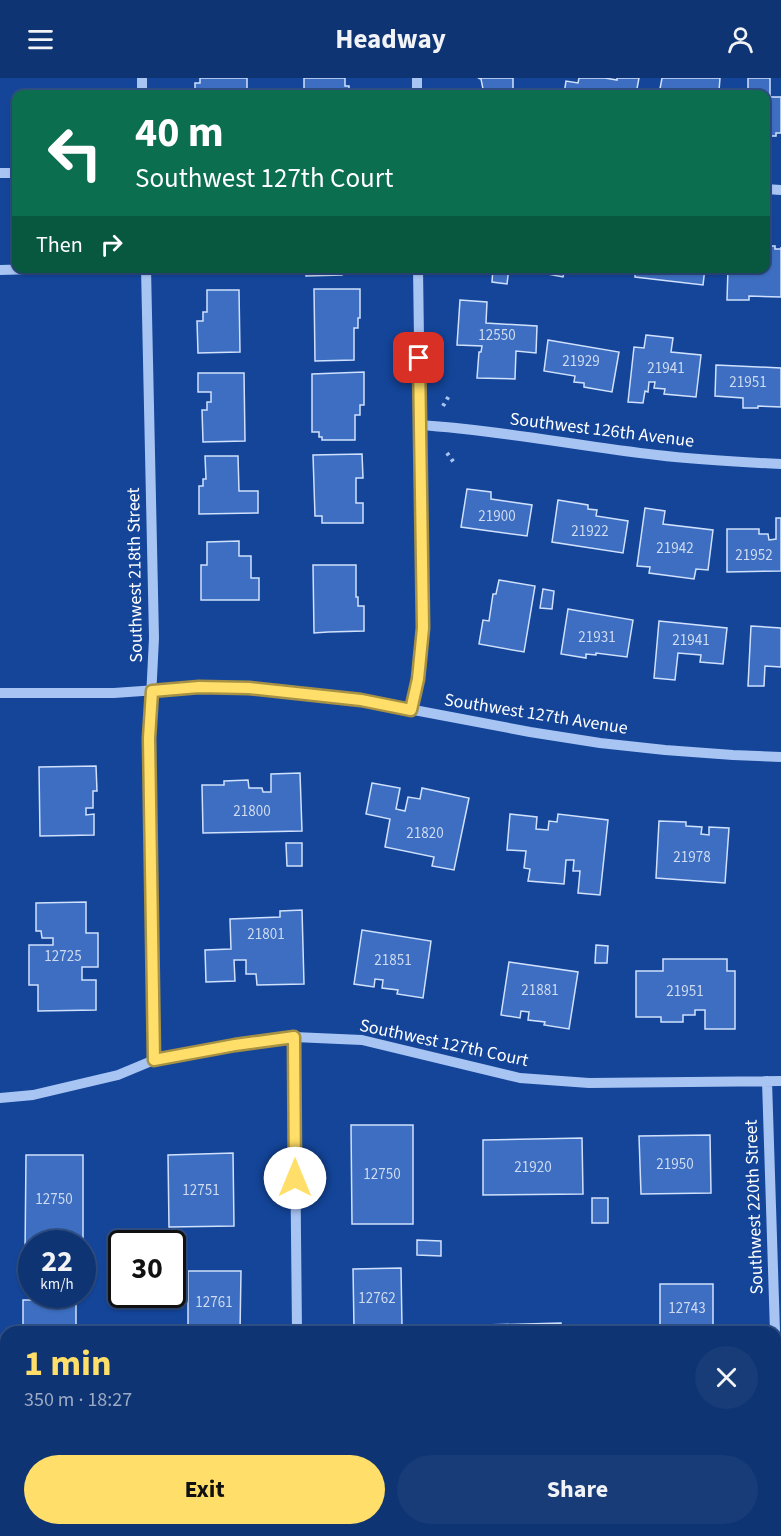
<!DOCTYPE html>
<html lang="en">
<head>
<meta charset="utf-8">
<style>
	body { margin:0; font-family:"Source Sans 3",sans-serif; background:#183c78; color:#f1f3f6; height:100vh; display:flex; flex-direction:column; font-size:22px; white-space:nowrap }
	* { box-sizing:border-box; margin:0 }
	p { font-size:20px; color:#9baac4 }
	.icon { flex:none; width:33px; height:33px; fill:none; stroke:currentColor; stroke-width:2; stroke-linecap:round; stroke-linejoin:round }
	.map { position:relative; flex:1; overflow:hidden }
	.details { position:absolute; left:0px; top:1248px; width:782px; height:210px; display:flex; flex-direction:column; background:#0f3473; border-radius:18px 18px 0 0; box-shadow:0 2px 4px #0004,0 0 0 2px #2f4f85 }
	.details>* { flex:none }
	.banner { position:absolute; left:12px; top:12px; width:758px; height:183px; border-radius:12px; box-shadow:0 2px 4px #0004,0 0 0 2px #2f4f85; background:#0b6e4f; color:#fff; overflow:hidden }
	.speed { position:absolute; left:18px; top:1152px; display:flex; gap:12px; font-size:30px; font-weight:700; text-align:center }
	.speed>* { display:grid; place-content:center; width:78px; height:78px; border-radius:50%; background:#0f3473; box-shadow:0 2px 4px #0004,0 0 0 2px #2f4f85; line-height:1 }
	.speed small { font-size:15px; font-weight:400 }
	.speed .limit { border:3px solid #111; border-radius:9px; background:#fff; color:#111 }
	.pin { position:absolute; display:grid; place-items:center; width:51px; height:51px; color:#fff; margin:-26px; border-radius:12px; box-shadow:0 3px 9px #0006 }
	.me { position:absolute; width:66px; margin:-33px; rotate:0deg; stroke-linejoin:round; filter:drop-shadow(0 0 4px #0008) }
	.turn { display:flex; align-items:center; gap:21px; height:126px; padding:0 24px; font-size:27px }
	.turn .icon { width:78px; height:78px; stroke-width:2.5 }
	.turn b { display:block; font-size:42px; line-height:51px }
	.then { display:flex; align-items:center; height:57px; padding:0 24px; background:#0003; gap:12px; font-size:22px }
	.round { display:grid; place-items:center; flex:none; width:63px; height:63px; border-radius:32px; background:#183c78 }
	.headline { display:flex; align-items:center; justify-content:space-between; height:102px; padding:0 24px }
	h1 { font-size:36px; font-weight:700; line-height:45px; color:#ffdf69 }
	.cta { display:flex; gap:12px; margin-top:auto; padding:12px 24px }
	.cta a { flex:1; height:69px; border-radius:36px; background:#ffdf69; color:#111; font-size:24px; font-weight:700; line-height:69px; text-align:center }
	.cta a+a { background:#183c78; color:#f1f3f6 }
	header { display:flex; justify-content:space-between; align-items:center; height:78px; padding:0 24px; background:#0f3473; font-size:27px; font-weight:700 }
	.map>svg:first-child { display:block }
</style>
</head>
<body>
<header><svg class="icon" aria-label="menu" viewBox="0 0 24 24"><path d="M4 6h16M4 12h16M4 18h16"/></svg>Headway<svg class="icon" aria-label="person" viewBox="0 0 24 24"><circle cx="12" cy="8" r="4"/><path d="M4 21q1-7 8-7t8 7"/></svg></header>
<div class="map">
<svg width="781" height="1458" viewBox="0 0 781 1458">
	<rect width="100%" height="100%" fill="#144599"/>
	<path fill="#3d6ec1" stroke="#d0e1fd" stroke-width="1.5" d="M200,0H247V16H195V5H200Z
		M304,0H345V8H349V16H304Z
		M478,0H513V16H484L481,1Z
		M579,0H605L617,2V0H639L636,16H564L566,3L578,5Z
		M662,0H720L719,13H722L721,16H659Z
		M748,0H770V19H781V55H776V58H765V16H748Z
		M765,168H775V171H781V169V219L749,218V222H727L728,190H765Z
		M306,190H342V197L306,198Z
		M493,190H509L507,206L492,204Z
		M542,190H565L563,199L542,195Z
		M629,190H705L703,207L635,199V194H629Z
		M314,211H360V240H358V250H354V282L315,283Z
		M207,212H239L240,274L198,275L197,243H203V234H207Z
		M460,222L487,224L486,245L537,248L536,275L516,273L515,301L477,300L479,274H481L482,268L457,267Z
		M646,257L673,260L671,274L701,277L696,319L664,316L665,311L654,310L655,304H649L648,314L645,313L643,325L628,324L634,269L644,270Z
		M548,262L619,274L612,314L584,309V305L574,304L575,298L544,293Z
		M716,287L781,290V329L758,328V330H743V320L715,318Z
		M364,294V327H360V337H355V362H322V359H319V354H312V296Z
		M198,295H244L245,363L203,364L202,332H207V324H211V314H198Z
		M362,376L363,400H356V425H363V445H322V438H315L313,377Z
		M205,378H238L239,413H258V435L199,436V408H203V401H206Z
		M467,411L491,414V421L532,427L527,458L461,449Z
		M558,422L588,427V431L597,432L596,438L628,443L623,475L552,464Z
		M645,430L665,433L663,446L713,452L708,492L696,491L694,501L649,495L650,489L637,488Z
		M776,440H781V493L727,494V451H759V456H768L769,462L776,461Z
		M239,463V478H251V500H259V522H201V487H207V464Z
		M313,487H356V519H358V528H364V553L328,554L314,555Z
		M499,502L535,508L524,574L479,566L483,542L489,543L493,516H496Z
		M543,511L554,513L552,531L540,530Z
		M568,531L633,542L627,579L596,575V577L586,576V580L561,576Z
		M659,543L727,550L723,586L700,584L701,577L678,575L675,602L654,600Z
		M751,548L781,550V589L765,588L764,608H748Z
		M96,688L97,713H93V730H86V737L94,736V757L40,758L39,689Z
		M300,695L302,753L203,755L202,707H224V703L248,702L249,710H262L263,714H271V696Z
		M372,705L400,710L396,731L405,733L408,719L420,721L422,710L469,720L454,792L432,788L434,779L385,769L390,741L366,736Z
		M510,736L537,739L536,751L548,752L549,743L557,744L558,736L608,742L600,817L578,815L580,793H573L574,782H566L564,806L528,803L530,791L524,790L526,773L507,772Z
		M659,743L686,744V748L702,749L701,756L709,757V749L729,750L725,805L656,800Z
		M286,765H302V788H287Z
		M86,824V855H98V889H82V902H96V932L38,933V907H29V867H53V860H42L41,853H36V825Z
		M302,832L304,906L257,907L256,896H246V882H234L235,903L206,904L205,872L231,871L230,841L280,839V833Z
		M362,852L431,863L423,920L397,916L398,912L382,910L383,902L375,901L374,909L354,906Z
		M596,867L608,868L607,885H595Z
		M663,881H727V893H735V951H705V932H695V937H683V944H661V939H636V893H663Z
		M509,884L578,894L569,951L544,947L545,944L528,942L529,934L521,933L520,940L501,937Z
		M351,1047H413V1146H352Z
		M710,1057L711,1115L641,1116L639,1058Z
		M582,1060L583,1116L483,1117V1062Z
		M233,1075L234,1148L169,1149L168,1077Z
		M26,1077H83V1176L82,1166H32V1176H25Z
		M592,1120H608V1145H592Z
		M417,1162L441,1163V1178L417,1177Z
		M401,1190L402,1249L354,1250L353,1191Z
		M188,1193H241L240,1254H188Z
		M660,1206H713V1254H660Z
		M23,1222H76V1254H23Z
		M561,1245V1254H484V1247Z
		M190,1452H245V1458H190Z
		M354,1452H407V1458H354Z"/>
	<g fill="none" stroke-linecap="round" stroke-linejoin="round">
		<path stroke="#a8c4f3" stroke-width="4" stroke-dasharray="3 4.5" stroke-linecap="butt" d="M443,328L450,316
			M447,375L455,386"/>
		<path stroke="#a8c4f3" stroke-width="10" d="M142,0V16
			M417,0V16
			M0,95H16
			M765,111L781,112
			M146,190L154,560L149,660L154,982
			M0,192L74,190
			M419,347C499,352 578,368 657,377C698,382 739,384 781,386
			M0,615H114L199,609L300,614L361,622L530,654L600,665L665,672L733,677L781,679
			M411,632L418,601L423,550L418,190
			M294,959L297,1254
			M767,1003L775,1254
			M0,1020L33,1017L118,997L154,982L235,967L294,959L362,962L520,1000L589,1005L781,1003
			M776,1270L781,1405
			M776,1447H781
			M299,1452L300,1458"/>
	</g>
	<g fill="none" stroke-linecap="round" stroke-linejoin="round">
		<defs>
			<path id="route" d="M295,1100L294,959L235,967L154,982L149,660L152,613L199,609L249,610L361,622L411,632L418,601L423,550L419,280"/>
		</defs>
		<use href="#route" stroke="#a69144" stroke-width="15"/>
		<use href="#route" stroke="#ffdf69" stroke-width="10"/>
	</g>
	<g text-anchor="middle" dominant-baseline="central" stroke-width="5" stroke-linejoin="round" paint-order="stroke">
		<g font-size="15" fill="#cedbf0">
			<text x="497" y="257">12550</text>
			<text x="581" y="283">21929</text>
			<text x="666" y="290">21941</text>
			<text x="748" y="304">21951</text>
			<text x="497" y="438">21900</text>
			<text x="590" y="453">21922</text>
			<text x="675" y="470">21942</text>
			<text x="754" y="477">21952</text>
			<text x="597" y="559">21931</text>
			<text x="691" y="562">21941</text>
			<text x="252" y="733">21800</text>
			<text x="425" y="755">21820</text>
			<text x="692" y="779">21978</text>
			<text x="266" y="856">21801</text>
			<text x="63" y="878">12725</text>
			<text x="393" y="882">21851</text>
			<text x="540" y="912">21881</text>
			<text x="685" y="913">21951</text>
			<text x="675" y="1086">21950</text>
			<text x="533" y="1089">21920</text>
			<text x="382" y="1096">12750</text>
			<text x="201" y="1112">12751</text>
			<text x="54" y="1121">12750</text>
			<text x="377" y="1220">12762</text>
			<text x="214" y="1224">12761</text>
			<text x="687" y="1230">12743</text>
		</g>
		<g font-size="18" fill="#fff" stroke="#144599">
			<text transform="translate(602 352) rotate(7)">Southwest 126th Avenue</text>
			<text transform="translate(135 497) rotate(-91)">Southwest 218th Street</text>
			<text transform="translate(536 636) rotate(9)">Southwest 127th Avenue</text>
			<text transform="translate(444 965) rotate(12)">Southwest 127th Court</text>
			<text transform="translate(754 1129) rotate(-92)">Southwest 220th Street</text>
		</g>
	</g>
</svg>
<div class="speed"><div>22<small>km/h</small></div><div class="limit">30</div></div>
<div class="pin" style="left:419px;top:280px;background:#d93025"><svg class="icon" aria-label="arrive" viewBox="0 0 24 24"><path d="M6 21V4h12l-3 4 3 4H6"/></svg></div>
<svg class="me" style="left:295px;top:1100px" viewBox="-20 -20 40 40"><circle r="19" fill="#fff"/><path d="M0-13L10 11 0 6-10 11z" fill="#ffdf69"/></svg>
<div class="banner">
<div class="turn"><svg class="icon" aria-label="left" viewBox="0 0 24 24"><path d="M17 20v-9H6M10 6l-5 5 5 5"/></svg><div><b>40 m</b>Southwest 127th Court</div></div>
<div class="then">Then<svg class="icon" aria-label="right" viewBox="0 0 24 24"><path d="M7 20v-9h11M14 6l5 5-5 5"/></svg></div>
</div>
<section class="details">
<div class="headline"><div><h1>1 min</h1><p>350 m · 18:27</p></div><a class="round"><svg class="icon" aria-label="close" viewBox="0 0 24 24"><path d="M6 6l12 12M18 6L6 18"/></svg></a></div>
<div class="cta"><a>Exit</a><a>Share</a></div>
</section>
</div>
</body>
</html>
